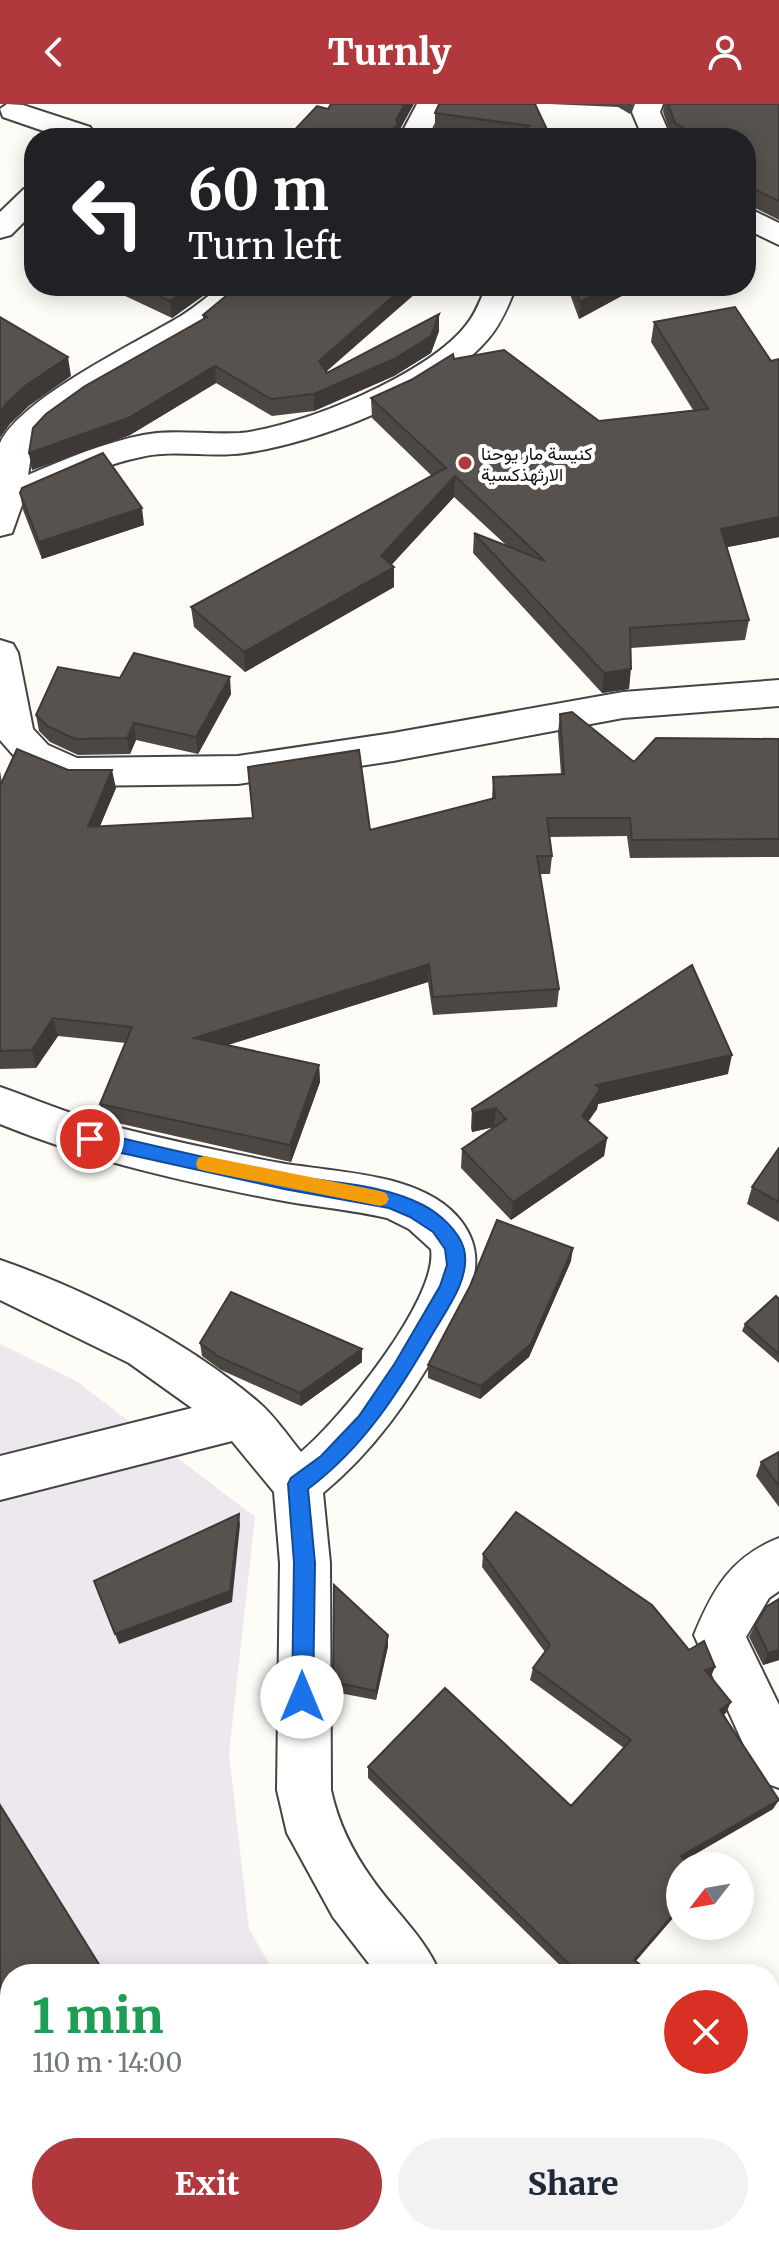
<!DOCTYPE html>
<html lang="en">
<head>
<meta charset="utf-8">
<style>
	body { margin:0; font-family:Merriweather,Vazirmatn,serif; background:#f2f2f3; color:#1f2937; height:100vh; display:flex; flex-direction:column; font-size:30px; white-space:nowrap }
	* { box-sizing:border-box; margin:0 }
	p { font-size:26px; color:#747a83 }
	.icon { flex:none; width:44px; height:44px; fill:none; stroke:currentColor; stroke-width:2; stroke-linecap:round; stroke-linejoin:round }
	.map { position:relative; flex:1; overflow:hidden }
	.side { position:absolute; left:0px; top:1860px; width:780px; height:282px; display:flex; flex-direction:column; background:#fff; border-radius:32px 32px 0 0; box-shadow:0 4px 20px #0003 }
	.side>* { flex:none }
	.banner { position:absolute; left:24px; top:24px; width:732px; height:168px; border-radius:32px; box-shadow:0 4px 20px #0003; background:#202124; color:#fff; overflow:hidden }
	.needle { width:52px; rotate:239deg }
	.buttons { position:absolute; left:666px; top:1748px; display:grid; gap:16px }
	.buttons a { display:grid; place-items:center; width:88px; height:88px; border-radius:50%; background:#fff; box-shadow:0 4px 20px #0003; font-size:40px }
	.pin { position:absolute; display:grid; place-items:center; width:68px; height:68px; color:#fff; margin:-34px; border:4px solid #fff; border-radius:50%; box-shadow:0 2px 8px #0007 }
	.me { position:absolute; width:88px; margin:-44px; rotate:0deg; stroke-linejoin:round; filter:drop-shadow(0 0 6px #0008) }
	.turn { display:flex; align-items:center; gap:28px; height:168px; padding:0 32px; font-size:36px }
	.turn .icon { width:104px; height:104px; stroke-width:2.5 }
	.turn b { display:block; font-size:56px; line-height:68px }
	.round { display:grid; place-items:center; flex:none; width:84px; height:84px; border-radius:42px; background:#f2f2f3 }
	.summary { display:flex; align-items:center; justify-content:space-between; height:136px; padding:0 32px }
	h1 { font-size:48px; font-weight:800; line-height:60px; color:#1e9e55 }
	.action { display:flex; gap:16px; margin-top:auto; padding:16px 32px }
	.action a { flex:1; height:92px; border-radius:48px; background:#b1383c; color:#fff; font-size:32px; font-weight:800; line-height:92px; text-align:center }
	.action a+a { background:#f2f2f3; color:#1f2937 }
	header { display:flex; justify-content:space-between; align-items:center; height:104px; padding:0 32px; background:#b1383c; color:#fff; font-size:36px; font-weight:800 }
	.map>svg:first-child { display:block }
</style>
</head>
<body>
<header><svg class="icon" aria-label="back" viewBox="0 0 24 24"><path d="M15 5l-7 7 7 7"/></svg>Turnly<svg class="icon" aria-label="person" viewBox="0 0 24 24"><circle cx="12" cy="8" r="4"/><path d="M4 21q1-7 8-7t8 7"/></svg></header>
<div class="map">
<svg width="779" height="2141" viewBox="0 0 779 2141">
	<rect width="100%" height="100%" fill="#fefcf6"/>
	<path fill="#ede7ee" d="M0,1240L76,1277L255,1413L229,1650L249,1825L275,1870H10V2132H250L237,2141H0Z"/>
	<g fill="none" stroke-linecap="round" stroke-linejoin="round">
		<defs>
			<path id="minor" d="M7,0L23,1L90,23L94,29L92,34H64L3,13L0,5Z
				M417,0H445L427,34H399Z
				M635,0H663L660,8L671,34H643L632,8Z
				M34,82V108L11,131L0,134V108L24,85Z
				M746,103L779,119V141L746,125Z
				M221,182H255L207,223L86,296L47,325L33,340L28,371C65,355 103,339 143,331C175,325 207,331 240,329C301,323 430,270 467,220C476,209 481,195 486,182H516C509,201 501,220 488,235C440,292 317,339 244,349C210,354 175,345 141,353C100,361 61,383 23,398L12,429L0,432V339C21,294 136,239 181,212C195,203 208,192 221,182Z
				M0,536L13,540L18,549L33,625L48,641L77,654L238,652L393,629L623,588L779,576V602L623,614L393,657L238,680L73,682L22,661L0,636Z
				M0,983C40,997 79,1014 120,1024C173,1037 227,1049 280,1059C335,1069 424,1068 461,1117C493,1159 465,1199 442,1238C410,1295 374,1347 323,1389L330,1459L331,1686C338,1719 352,1747 372,1775C394,1807 425,1833 440,1870H377L333,1813L287,1729L277,1686L280,1459L274,1388L232,1337L0,1396V1352L192,1304L129,1259L0,1196V1156C89,1187 185,1236 257,1297C274,1311 287,1331 301,1348C339,1317 439,1194 431,1145L409,1125L387,1114C353,1106 318,1103 284,1097C188,1079 91,1057 0,1020Z
				M779,1434V1487L769,1494L746,1533L779,1601V1684L760,1677L694,1531C713,1485 731,1453 779,1434Z
				M127,2132H197L193,2141H123Z
				M688,2132H756L760,2141H692Z"/>
		</defs>
		<use href="#minor" stroke="#444" stroke-width="4"/>
		<use href="#minor" fill="#fff" fill-rule="evenodd"/>
	</g>
	<path fill="#4c4743" d="M535,0L551,34H497L435,25V9Z
		M549,0H633L630,10L618,3Z
		M664,0H779V116L747,100L746,34H672L663,8Z
		M120,182H217L172,214L121,190Z
		M567,182H640L579,215Z
		M439,210V227L431,249L394,272L314,307L272,312L216,279L130,331L32,366L29,349L203,215V211L327,269Z
		M654,218L771,257L779,255V433L727,443L749,516L745,536L631,544L629,585L602,589L473,449L474,429L506,441L454,393L391,461L394,483L245,568L194,523L191,503L432,372L372,314L371,294L454,255L599,317L693,306L651,238Z
		M20,389L144,421L42,455L23,406Z
		M120,574L231,590L198,650L136,636L130,650L78,651L50,638L39,627L36,611Z
		M560,610L634,658L779,635V753L630,754L627,732L549,733L552,752L550,770H540L559,885L557,903L433,911L428,878L228,941L319,961L320,978L291,1058L104,1016L100,1000L126,939L58,932L36,964L0,965V667L2,679L116,684L100,722L370,726L492,695L493,673L561,670L558,629Z
		M728,970L598,1000L597,1005L588,1017L607,1034L604,1052L511,1116L461,1064L462,1045L494,1023L472,1028L471,1024L472,1005Z
		M779,1044V1118L747,1100L752,1083Z
		M571,1157L529,1253L480,1295L428,1274V1261Z
		M779,1195V1259L742,1227L745,1220Z
		M200,1239L362,1245V1258L301,1302L221,1266L202,1252Z
		M779,1348V1403L756,1372L761,1358Z
		M483,1450L711,1573L726,1609L724,1610L773,1705L685,1756L635,1857L653,1870H569L368,1674V1663L571,1702L624,1644L530,1576L533,1564L545,1548L482,1463Z
		M755,1521L779,1556L763,1561L749,1533Z
		M388,1542L376,1596L334,1588L333,1578Z"/>
	<path fill="#3e3937" d="M405,0H414L398,29V34H383L396,16Z
		M750,83L747,100L746,101V86Z
		M191,182H217L172,214L170,197Z
		M405,182H424L319,274V257Z
		M610,182H640L579,215L580,198Z
		M439,210V227L431,249L394,272L314,307V290Z
		M68,253L71,272L29,302L10,320L0,334V309L6,300L25,282Z
		M215,262L216,279L130,331L32,366L29,349Z
		M455,372L454,393L385,468L394,463V483L245,568L244,548L381,452Z
		M142,404L144,421L42,455L39,438Z
		M779,413V433L718,445L721,425Z
		M631,565L629,585L602,589L604,569Z
		M230,573L231,590L198,650L196,633Z
		M134,619L136,636L130,650L127,634Z
		M112,666L116,684L92,741L88,723Z
		M429,860L428,878L196,951L194,934Z
		M53,914L58,932L36,964L32,946Z
		M732,951L728,970L598,1000L597,1005L579,1031L582,1012L596,981Z
		M319,961L320,978L291,1058L290,1041Z
		M496,1004L494,1023L472,1028L473,1009Z
		M607,1034L604,1052L511,1116L513,1098Z
		M573,1144L571,1157L529,1253L480,1295L481,1282Z
		M362,1245V1258L301,1302L300,1289Z
		M239,1410L240,1421L232,1498L119,1540L115,1530Z
		M388,1531V1542L376,1596V1587Z
		M779,1546V1556L763,1561L768,1549Z
		M715,1563L710,1575L705,1566Z
		M731,1598L726,1609L715,1617L720,1606Z
		M779,1696L773,1705L676,1761L681,1752Z
		M680,1803V1806L630,1864L634,1856Z
		M10,1998V2011L0,2019V2005Z"/>
	<path fill="#58524e" stroke="#3e3937" stroke-width="2" d="M331,0H405L396,16L398,20L383,34H287L317,2L328,5Z
		M439,0H535L551,34H515L529,22L435,9Z
		M668,0H779V97L750,83L746,86V34H700L675,19Z
		M138,182H191L170,197Z
		M238,182H405L319,257L327,269L439,210L431,232L394,255L314,290L271,295L215,262L128,314L29,349L33,324L46,310L85,282L207,213L203,211Z
		M574,182H610L580,198Z
		M735,203L771,257L779,255V413L721,425L749,516L630,524L631,565L604,569L474,429L545,457L455,372L381,452L394,463L244,548L191,503L446,364L371,294L411,276L453,250L454,255L504,246L599,317L708,305L654,218Z
		M0,213L68,253L25,282L6,300L0,309Z
		M103,349L142,404L39,438L20,389L22,384Z
		M134,549L230,573L196,633L134,619L127,634L75,635L47,622L36,611L58,563L120,574Z
		M572,608L634,658L656,634L779,635V735L632,736L630,714H547L552,752H537L559,885L433,893L429,860L194,934L319,961L290,1041L100,1000L132,923L53,914L32,946L0,947V679V682L17,645L68,666H112L88,723L253,714L248,663L359,646L370,726L495,694L493,673L564,670L560,610Z
		M692,861L732,951L596,981L600,985L582,1012L607,1034L513,1098L462,1045L506,1015L496,1004L473,1009L472,1005Z
		M779,1044V1098L752,1083Z
		M497,1116L573,1144L531,1240L481,1282L428,1261L470,1182Z
		M231,1188L362,1245L300,1289L219,1253L200,1239Z
		M776,1192L779,1195V1250L745,1220Z
		M779,1348V1382L761,1358Z
		M516,1408L652,1501L689,1546L704,1537L715,1563L705,1566L731,1598L720,1606L779,1696L681,1752L691,1762H680V1803L634,1856L653,1870H579L368,1663L445,1584L571,1702L631,1636L533,1564L550,1541L483,1450Z
		M239,1410L230,1487L115,1530L94,1477Z
		M334,1481L388,1531L376,1587L333,1578Z
		M779,1495V1546L768,1549L755,1521L766,1503Z
		M0,1701L105,1870H10V1998L0,2005Z
		M770,1959L779,1965V2065L770,2078Z"/>
	<path fill="#1a73e8" stroke="#114b97" stroke-width="2" d="M90,1027C156,1042 221,1058 287,1071C331,1079 383,1080 423,1101C440,1110 459,1127 464,1145C471,1174 447,1205 433,1229C398,1289 364,1343 308,1385L315,1459L313,1593L310,1601L302,1604L295,1601L292,1593L294,1459L288,1380L291,1374L321,1352L359,1312L395,1259L440,1182L447,1161L445,1145L433,1128L410,1113L389,1104L284,1085L90,1042L81,1035Z"/>
	<path fill="#f59e0b" d="M205,1052L380,1087L386,1089L389,1095L386,1100L380,1102L205,1067L198,1065L196,1060L198,1054Z"/>
	<circle fill="#b1383c" stroke="#fff" stroke-width="3" cx="465" cy="359" r="8"/>
	<g text-anchor="middle" dominant-baseline="central" stroke-width="8" stroke-linejoin="round" paint-order="stroke">
		<g font-size="18" fill="#111" stroke="#fff" text-anchor="start">
			<text x="481" y="349">كنيسة مار يوحنا<tspan x="481" dy="21">الارثهذكسية</tspan></text>
		</g>
	</g>
</svg>
<div class="buttons">
<a><svg class="needle" viewBox="-14 -14 28 28"><path d="M0-13l5 13h-10z" fill="#e53935"/><path d="M0 13l5-13h-10z" fill="#747a83"/></svg></a>
</div>
<div class="pin" style="left:90px;top:1035px;background:#d93025"><svg class="icon" aria-label="arrive" viewBox="0 0 24 24"><path d="M6 21V4h12l-3 4 3 4H6"/></svg></div>
<svg class="me" style="left:302px;top:1593px" viewBox="-20 -20 40 40"><circle r="19" fill="#fff"/><path d="M0-13L10 11 0 6-10 11z" fill="#1a73e8"/></svg>
<div class="banner">
<div class="turn"><svg class="icon" aria-label="left" viewBox="0 0 24 24"><path d="M17 20v-9H6M10 6l-5 5 5 5"/></svg><div><b>60 m</b>Turn left</div></div>
</div>
<section class="side">
<div class="summary"><div><h1>1 min</h1><p>110 m · 14:00</p></div><a class="round" style="background:#d93025;color:#fff"><svg class="icon" aria-label="close" viewBox="0 0 24 24"><path d="M6 6l12 12M18 6L6 18"/></svg></a></div>
<div class="action"><a>Exit</a><a>Share</a></div>
</section>
</div>
</body>
</html>
